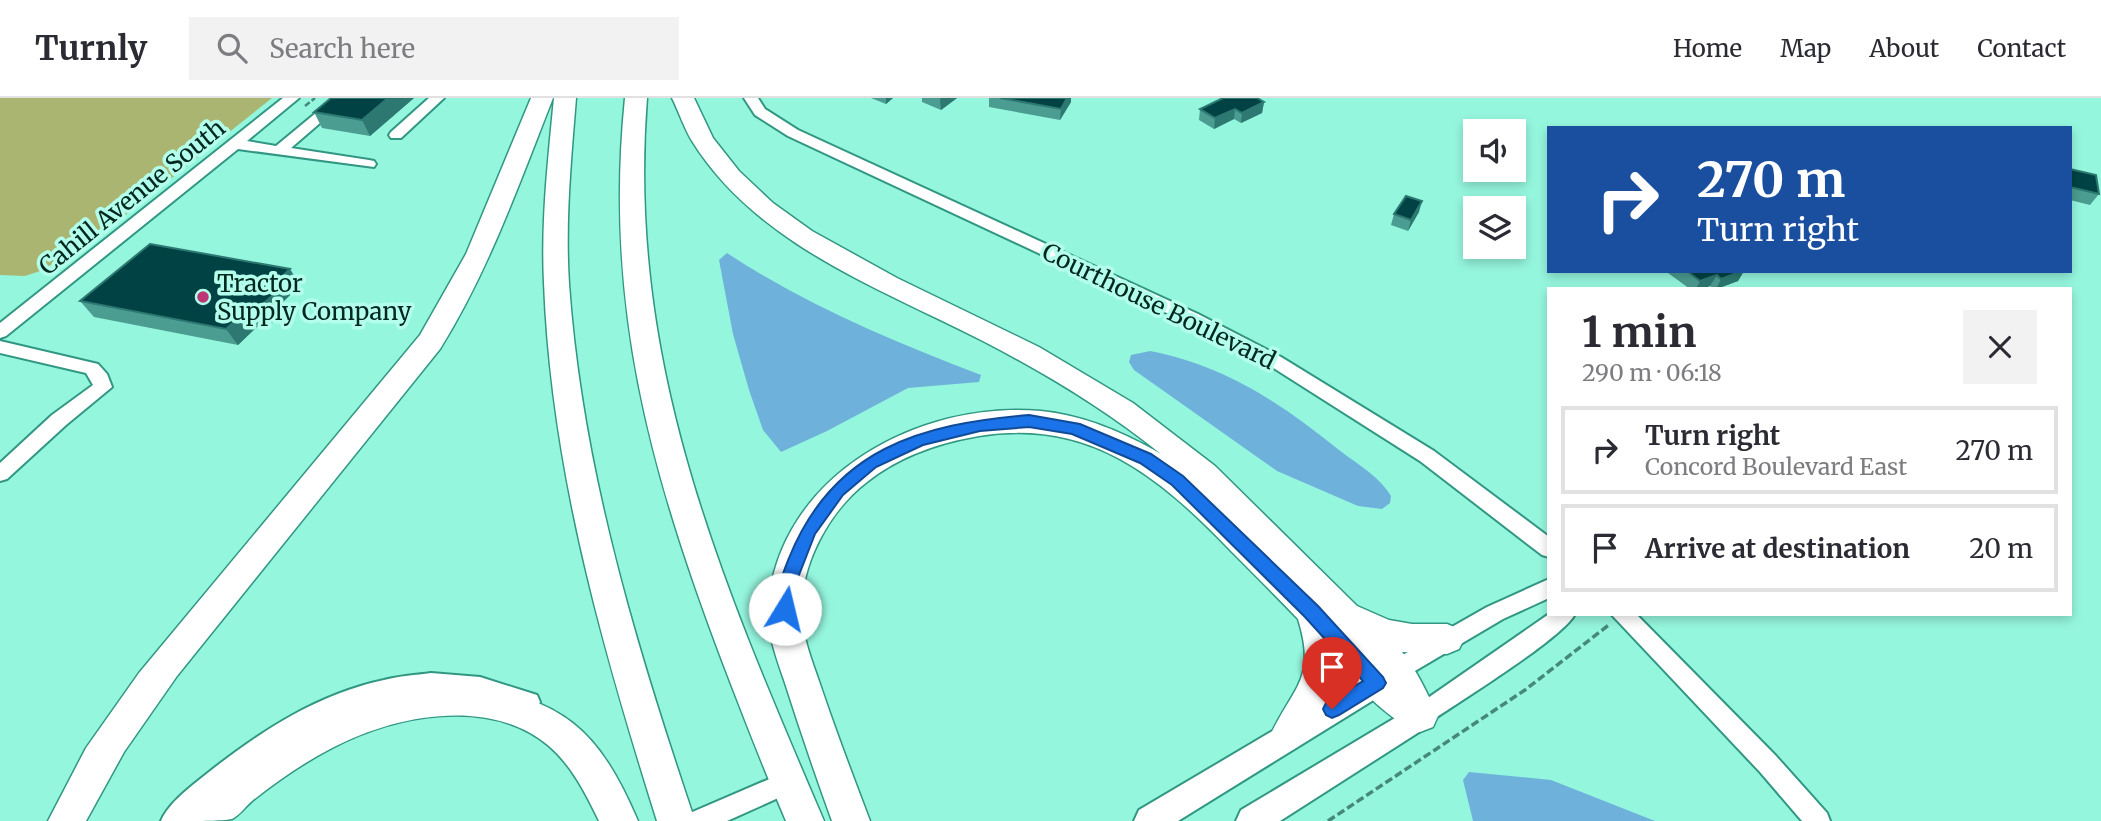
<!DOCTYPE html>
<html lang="en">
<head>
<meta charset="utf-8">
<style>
	body { margin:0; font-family:Merriweather,serif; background:#f2f2f3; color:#2b2b33; height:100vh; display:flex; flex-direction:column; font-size:26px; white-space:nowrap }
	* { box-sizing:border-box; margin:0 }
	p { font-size:23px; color:#7c7c81 }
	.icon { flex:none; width:38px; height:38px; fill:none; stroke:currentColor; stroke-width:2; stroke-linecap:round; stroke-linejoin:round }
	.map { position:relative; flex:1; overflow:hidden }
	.drawer { position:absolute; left:1547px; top:189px; width:525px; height:329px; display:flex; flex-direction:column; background:#fff; border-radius:0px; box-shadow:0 4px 10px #0003 }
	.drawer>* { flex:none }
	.guide { position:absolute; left:1547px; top:28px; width:525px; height:147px; border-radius:0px; box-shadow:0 4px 10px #0003; background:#1a4fa0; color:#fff; overflow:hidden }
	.controls { position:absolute; left:1463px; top:21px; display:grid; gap:14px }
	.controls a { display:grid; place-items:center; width:63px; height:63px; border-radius:0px; background:#fff; box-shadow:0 4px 10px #0003; font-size:35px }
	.pin { position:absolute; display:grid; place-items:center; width:60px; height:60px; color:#fff; margin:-72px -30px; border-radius:50% 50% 50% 0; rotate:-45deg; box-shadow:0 0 7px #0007 }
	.pin .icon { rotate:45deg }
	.me { position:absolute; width:77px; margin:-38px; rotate:9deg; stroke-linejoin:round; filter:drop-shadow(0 0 5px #0008) }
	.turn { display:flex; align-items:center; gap:24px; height:147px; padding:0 35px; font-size:32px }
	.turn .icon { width:91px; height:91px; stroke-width:2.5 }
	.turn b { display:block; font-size:49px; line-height:60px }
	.round { display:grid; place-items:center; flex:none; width:74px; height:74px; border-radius:0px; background:#f2f2f3 }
	.head { display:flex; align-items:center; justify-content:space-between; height:119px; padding:0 35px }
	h1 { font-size:42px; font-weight:700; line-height:52px }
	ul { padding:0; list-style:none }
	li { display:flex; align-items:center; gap:21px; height:88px; margin:0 14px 10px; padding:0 21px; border:4px solid #e1e1e2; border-radius:0px }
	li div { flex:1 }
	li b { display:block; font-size:26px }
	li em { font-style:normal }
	header { display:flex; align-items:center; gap:42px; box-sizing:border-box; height:98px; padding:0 35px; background:#fff; border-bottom:2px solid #e1e1e2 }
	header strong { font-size:33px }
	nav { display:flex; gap:38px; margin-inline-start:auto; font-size:24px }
	.search { width:490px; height:63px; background:#f2f2f3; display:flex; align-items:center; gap:18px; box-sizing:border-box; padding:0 24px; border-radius:0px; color:#7c7c81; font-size:26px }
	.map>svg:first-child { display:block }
</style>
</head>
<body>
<header>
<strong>Turnly</strong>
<div class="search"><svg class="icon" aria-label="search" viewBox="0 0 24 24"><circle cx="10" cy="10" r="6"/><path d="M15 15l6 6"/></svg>Search here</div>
<nav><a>Home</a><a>Map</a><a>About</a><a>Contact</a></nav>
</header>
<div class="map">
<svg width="2101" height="723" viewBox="0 0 2101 723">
	<rect width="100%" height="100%" fill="#95f6de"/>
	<path fill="#a9b571" d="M0,0H272L94,142L40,173L25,178L0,177Z"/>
	<path fill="#6eb2db" d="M727,155C804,206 894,244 981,277L979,284L908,290L827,333L781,354L763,332L749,292L733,236L719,162Z
		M1150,253C1226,268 1279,304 1339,352C1357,366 1379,378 1391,398L1390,405L1382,411L1358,408L1277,373L1134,272L1129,264L1131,257Z
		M1469,674L1551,682L1655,723H1473L1463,682Z"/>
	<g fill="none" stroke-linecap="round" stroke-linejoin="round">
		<defs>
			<path id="minor" d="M283,0H299L247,43L276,48L334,0H349L291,50L369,62L374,63L376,66L374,69L238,51L6,238L0,240V225Z
				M429,0H444L401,40H391L389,37L391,34Z
				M744,0H758L765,11L798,32L1198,216L1281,259L1434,353L1549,439V459L1542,457L1420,363L1269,267L1186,224L788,38L755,17Z
				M0,243L98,266L107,276L112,289L66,327L7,381L0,383V365L52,317L93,287L86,275L0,255Z
				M1549,481V500L1503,521L1403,580L1395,583L1387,580L1384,573L1387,566L1487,509Z
				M1549,516H1575C1563,540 1456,606 1428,625L1420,628L1412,625L1408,618L1412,611Z
				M1611,516H1636L1776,658L1827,715L1830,723H1802L1760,674Z
				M431,575L480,579L537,597L540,604L537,611C520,618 498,602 481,599C470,597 459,597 449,596C348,589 258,657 190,723H161C169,704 193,687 209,674C261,633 318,596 384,582C399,578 416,577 431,575Z
				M788,673L796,676L800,684L796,692L727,723H687L690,715Z"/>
			<path id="major" d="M1391,563L1401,567L1405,576L1401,585L1178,723H1134L1139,712Z
				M1420,605L1430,609L1435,618L1430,627L1280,723H1236L1241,712Z"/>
			<path id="highway" d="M531,0H553C519,86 489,172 440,251L177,578L124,654L86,723H48L86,650L139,575L420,237L466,156Z
				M554,0H576C571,62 565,124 569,186C582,371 636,548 695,723H657C602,548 551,370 544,185C541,123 548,62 554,0Z
				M625,0H647C626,266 722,485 824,723H786C763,669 742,615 721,560C650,371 604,205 625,0Z
				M672,0H694L713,40L739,73L773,105L812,133L897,180L1039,249L1133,305L1215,368L1357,508L1389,522L1412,526H1447L1459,531L1464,541L1459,551L1447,556L1402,554C1418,574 1427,595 1438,618L1433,629L1420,634C1388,622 1363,593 1340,568C1335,595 1314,645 1288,654L1275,650L1270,638C1293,588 1317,582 1298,521C1276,498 1253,475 1231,453C1159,378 1089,320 979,338C938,345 900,358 867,384C829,413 799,468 802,517C803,542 813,565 821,589C836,634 853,678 870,723H832C815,676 799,629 784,582C776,559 767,534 768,510C778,377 920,302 1041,313C1083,317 1125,335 1161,356C1105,311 1045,275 981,242C879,190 756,146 692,43C684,30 679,14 672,0Z
				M463,586C563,601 598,630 638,723H599C586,696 572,668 549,648C489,598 395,617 332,650C303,665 277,683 252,703C245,709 240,717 232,721C222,723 197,723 185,723C195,701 217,684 237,670C289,633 351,600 415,589C431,587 448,587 463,586Z"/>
		</defs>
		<use href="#minor" stroke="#319782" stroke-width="4"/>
		<use href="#major" stroke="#319782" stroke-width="4"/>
		<use href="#highway" stroke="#319782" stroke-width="3"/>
		<path stroke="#468979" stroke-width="2.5" stroke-dasharray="6 2.5" stroke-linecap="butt" d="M305,8L315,0"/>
		<path stroke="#468979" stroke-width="3.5" stroke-dasharray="8 3.5" stroke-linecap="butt" d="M1328,723L1525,592L1610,526"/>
		<use href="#minor" fill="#fff" fill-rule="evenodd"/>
		<use href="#major" fill="#fff" fill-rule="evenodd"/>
		<use href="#highway" fill="#fff" fill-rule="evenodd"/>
	</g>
	<path fill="#4b9c91" d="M414,0L370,38L322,30L314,14Z
		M871,0H893L886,6Z
		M922,0H957L941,12L922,4Z
		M989,0H1071V4L1060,22L989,9Z
		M1264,4L1262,15L1241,25L1234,21L1214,31L1199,22L1200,11Z
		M2070,71L2099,96L2090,107L2070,102Z
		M1419,114L1408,133L1391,127L1394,116Z
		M1668,173H1744L1738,183L1717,191H1714L1710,188L1702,191H1690L1668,175Z
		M300,187L282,205L286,211L272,225L263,223L238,247L94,219L80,203Z"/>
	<path fill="#2d7972" d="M388,0H414L370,38L362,22Z
		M886,0H893L886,6Z
		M941,0H957L941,12L940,1Z
		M1067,0H1071V4L1060,22L1061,11Z
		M1264,4L1262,15L1241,25L1242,15Z
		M1235,11L1234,21L1214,31L1215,20Z
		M1422,103L1419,114L1408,133L1411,122Z
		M290,171L300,187L282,205L286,211L272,225L260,209L266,194Z
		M1742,173H1744L1738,183L1716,191L1721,181Z
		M1717,177L1710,188L1702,191H1696L1700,183Z
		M252,207L263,223L238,247L226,231Z"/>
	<path fill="#014344" stroke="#2d7972" stroke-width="2" d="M331,0H388L362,22L314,14Z
		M1000,0H1067L1061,11Z
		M1223,0H1257L1264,4L1242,15L1235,11L1215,20L1200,11Z
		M2070,71L2096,77L2099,96L2070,89Z
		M1406,98L1422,103L1411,122L1394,116Z
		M150,146L290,171L266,194L275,195L260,209L252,207L226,231L80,203Z
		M1687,173H1742L1721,181L1717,177L1700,183Z"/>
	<path fill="#1a73e8" stroke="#114b97" stroke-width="2" d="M1029,317L1080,326L1151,356L1183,378L1318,508L1383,579L1386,585L1383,590L1339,617L1332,620L1326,617L1323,611L1326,605L1363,583L1305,519L1172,387L1140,365L1072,336L1029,329L980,333L923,347L876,369L843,397L815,436L799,477L791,517L785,519L779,517C772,502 783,475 789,460C833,351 920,326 1029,317Z"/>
	<circle fill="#bd3675" stroke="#b4ffeb" stroke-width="2.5" cx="203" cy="199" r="7"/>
	<g text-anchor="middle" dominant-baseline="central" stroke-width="7" stroke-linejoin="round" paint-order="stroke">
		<g font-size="24" fill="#002820" stroke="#b4ffeb">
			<text transform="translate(132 99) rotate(-39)">Cahill Avenue South</text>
			<text transform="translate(1159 208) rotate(26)">Courthouse Boulevard</text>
		</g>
		<g font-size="24" fill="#002820" stroke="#b4ffeb" text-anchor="start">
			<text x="217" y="185">Tractor<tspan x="217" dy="28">Supply Company</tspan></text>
		</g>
	</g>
</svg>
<div class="controls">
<a><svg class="icon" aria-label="sound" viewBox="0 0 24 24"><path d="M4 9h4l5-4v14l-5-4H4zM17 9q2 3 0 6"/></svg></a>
<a><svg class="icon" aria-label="layers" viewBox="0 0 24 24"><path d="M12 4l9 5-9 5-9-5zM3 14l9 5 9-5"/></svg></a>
</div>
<div class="pin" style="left:1332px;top:611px;background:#d93025"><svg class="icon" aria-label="arrive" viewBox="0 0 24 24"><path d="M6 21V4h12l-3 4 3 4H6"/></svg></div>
<svg class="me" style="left:785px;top:511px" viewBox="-20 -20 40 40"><circle r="19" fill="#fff"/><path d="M0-13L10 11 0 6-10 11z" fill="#1a73e8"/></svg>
<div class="guide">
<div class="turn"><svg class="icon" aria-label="right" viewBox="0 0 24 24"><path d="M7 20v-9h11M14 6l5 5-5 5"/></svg><div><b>270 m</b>Turn right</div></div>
</div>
<section class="drawer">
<div class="head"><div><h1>1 min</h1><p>290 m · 06:18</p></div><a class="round"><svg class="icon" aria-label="close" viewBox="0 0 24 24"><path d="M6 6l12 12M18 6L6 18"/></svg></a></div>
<ul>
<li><svg class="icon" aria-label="right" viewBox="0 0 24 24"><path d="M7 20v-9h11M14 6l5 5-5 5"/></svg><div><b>Turn right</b><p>Concord Boulevard East</p></div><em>270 m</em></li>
<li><svg class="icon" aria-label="arrive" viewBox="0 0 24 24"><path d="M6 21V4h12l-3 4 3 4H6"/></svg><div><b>Arrive at destination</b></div><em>20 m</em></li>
</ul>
</section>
</div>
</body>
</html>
